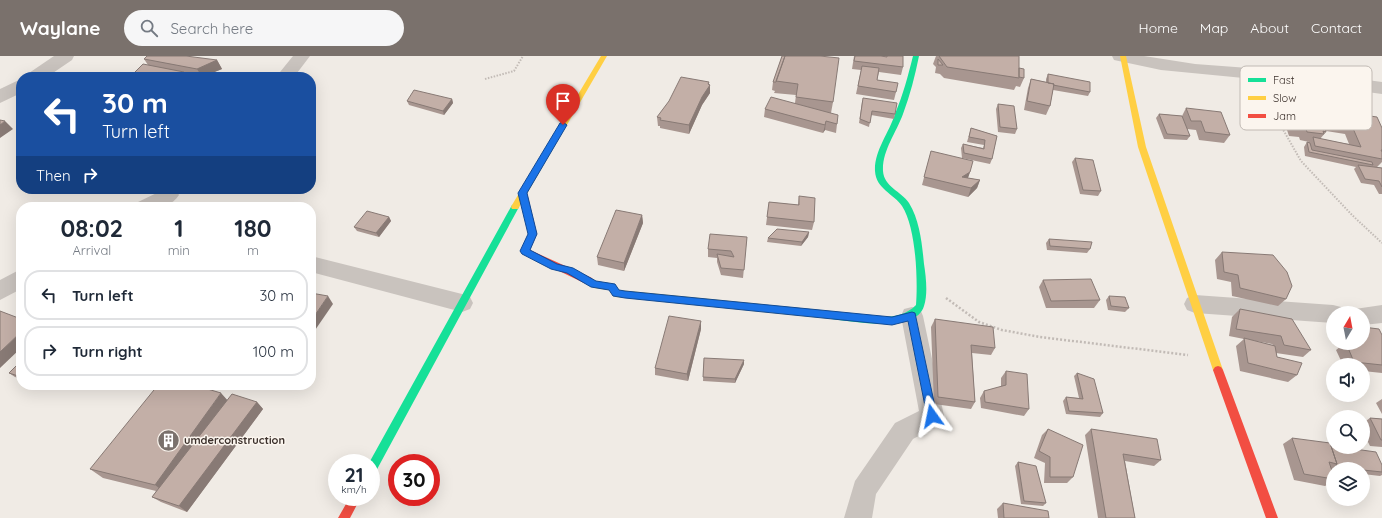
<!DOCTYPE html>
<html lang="en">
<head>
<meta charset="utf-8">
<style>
	body { margin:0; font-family:Quicksand,sans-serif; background:#f6f6f7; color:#1f2937; height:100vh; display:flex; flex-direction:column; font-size:15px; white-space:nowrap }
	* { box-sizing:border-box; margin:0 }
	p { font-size:13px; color:#747a83 }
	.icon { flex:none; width:22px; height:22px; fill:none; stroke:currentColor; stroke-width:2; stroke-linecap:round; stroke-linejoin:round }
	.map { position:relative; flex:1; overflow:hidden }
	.side { position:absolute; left:16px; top:146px; width:300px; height:188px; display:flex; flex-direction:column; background:#fff; border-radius:16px; box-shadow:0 4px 16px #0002 }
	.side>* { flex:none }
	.banner { position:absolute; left:16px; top:16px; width:300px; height:122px; border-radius:16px; box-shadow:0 4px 16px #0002; background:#1a4fa0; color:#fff; overflow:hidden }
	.needle { width:26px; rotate:10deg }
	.tools { position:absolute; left:1326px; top:250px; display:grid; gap:8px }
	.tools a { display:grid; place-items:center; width:44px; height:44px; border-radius:50%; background:#fff; box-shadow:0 4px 16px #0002; font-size:20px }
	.speed { position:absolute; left:328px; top:398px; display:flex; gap:8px; font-size:20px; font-weight:700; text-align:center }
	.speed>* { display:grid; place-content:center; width:52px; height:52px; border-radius:50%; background:#fff; box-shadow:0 4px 16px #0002; line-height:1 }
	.speed small { font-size:10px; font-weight:400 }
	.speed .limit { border:6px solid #d22; background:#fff; color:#111 }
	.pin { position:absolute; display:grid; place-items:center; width:34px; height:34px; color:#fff; margin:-41px -17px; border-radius:50% 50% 50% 0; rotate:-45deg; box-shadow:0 0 4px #0007 }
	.pin .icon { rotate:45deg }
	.me { position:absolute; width:44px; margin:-22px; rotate:348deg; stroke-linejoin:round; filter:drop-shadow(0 0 3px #0008) }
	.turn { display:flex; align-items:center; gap:14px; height:84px; padding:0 20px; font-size:18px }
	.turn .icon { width:52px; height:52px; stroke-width:2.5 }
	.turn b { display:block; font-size:28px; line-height:34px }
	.then { display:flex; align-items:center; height:38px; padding:0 20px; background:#0003; gap:8px; font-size:15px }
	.eta { display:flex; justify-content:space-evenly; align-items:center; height:68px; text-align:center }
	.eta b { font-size:24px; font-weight:700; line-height:28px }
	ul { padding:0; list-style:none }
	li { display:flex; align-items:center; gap:12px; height:50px; margin:0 8px 6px; padding:0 12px; border:2px solid #e0e1e3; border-radius:16px }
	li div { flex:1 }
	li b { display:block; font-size:15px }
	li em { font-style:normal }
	header { display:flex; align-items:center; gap:24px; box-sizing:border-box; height:56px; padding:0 20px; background:#7a716c; color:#fff }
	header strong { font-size:19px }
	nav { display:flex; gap:22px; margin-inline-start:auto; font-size:14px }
	.search { width:280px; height:36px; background:#f6f6f7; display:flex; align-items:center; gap:10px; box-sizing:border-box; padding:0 14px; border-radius:22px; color:#747a83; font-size:15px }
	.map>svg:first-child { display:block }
</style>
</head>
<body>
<header>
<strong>Waylane</strong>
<div class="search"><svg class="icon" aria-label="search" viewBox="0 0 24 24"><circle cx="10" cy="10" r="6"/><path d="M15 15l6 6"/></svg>Search here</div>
<nav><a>Home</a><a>Map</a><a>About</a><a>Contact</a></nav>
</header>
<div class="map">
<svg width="1382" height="462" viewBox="0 0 1382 462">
	<rect width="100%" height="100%" fill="#f0ebe5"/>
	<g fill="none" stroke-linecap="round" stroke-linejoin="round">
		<path stroke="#c2bbb6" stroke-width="2" stroke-dasharray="1.5 1.5" stroke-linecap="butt" d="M485,23L514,15L523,0
			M1258,37L1281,70L1301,105L1352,159L1382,187"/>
		<path stroke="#c2bbb6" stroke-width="2.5" stroke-dasharray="2 2" stroke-linecap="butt" d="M946,242L979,266L1002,274L1040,281L1188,299"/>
		<path fill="#c9c3be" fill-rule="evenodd" d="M54,0H74L72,4L47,21H26L29,17Z
			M293,0H310L294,21H276Z
			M1112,0H1144L1195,8L1315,17L1382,26V38L1315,29L1161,14L1114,4Z
			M21,23V37L0,47V33Z
			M165,133L176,134L179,139C170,154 150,151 135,151L138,146Z
			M311,200L462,238L470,241L473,247L470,253L462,256L311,216Z
			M21,213V233L0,244V224Z
			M1195,239L1333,249L1341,251L1344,257H1333V267L1195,257L1187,254L1184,248L1187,242Z
			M1382,249V267L1363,269V257H1353L1355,253Z
			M912,251L920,253L923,260L944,360L941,368L913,383L876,438L872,462H844L855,425L895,367L919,355L901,260L904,253Z"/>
		<path fill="#16e098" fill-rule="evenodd" d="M913,0H919C915,20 910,39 903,58C896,77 882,95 883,115C884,131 901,135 909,147C920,165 922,188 924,208C926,221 928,238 924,250C916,278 852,265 831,263L828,262L826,259L828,256L831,255C857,258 896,270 916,249C918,224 916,171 902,150C894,138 876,133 875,115C874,95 889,77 895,58C903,39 908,20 913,0Z
			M515,148L519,151L375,417L371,418V407H369L512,149Z"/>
		<path fill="#ffcf43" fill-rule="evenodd" d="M601,0H607L518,153H512L511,151L512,149Z
			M1120,0H1126L1146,91L1223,314L1221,317L1218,318L1215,317L1213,314L1138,91Z
			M589,221L596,225L615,228L619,234L831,255L834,256L836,259L834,262L831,263L616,241L613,240L609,234C601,233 590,233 585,225L586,222Z"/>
		<path fill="#f24e42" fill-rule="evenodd" d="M523,134L527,137L537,178L530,194L592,222L593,225L592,228H586L522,197L521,195L529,178L519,137Z
			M1218,310L1221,311L1223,314L1278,462H1266L1213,314L1215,311Z
			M350,441H361L350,462H338Z"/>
	</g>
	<path fill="#a89690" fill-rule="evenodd" d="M782,0L833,46L831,57L837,68L836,77L825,74L823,77L764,61L765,53L795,47L796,39L774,37L775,35L772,34L773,26Z
		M854,0H903V11L901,19L879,16L877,24L896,36L894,44L856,38L861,14L852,13Z
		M936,0H1019V12L1024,22L1020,31L1016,30L1014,34L944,22L940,18L935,17L936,11L933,8Z
		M144,3L217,4L222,13L202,21L186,18L188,21H133L132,19L148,9Z
		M1048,18L1090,36L1088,40L1053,34L1050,50L1046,59L1024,54L1028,32L1031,23L1046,26V23Z
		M709,28L710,29V37L702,49L689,78L660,72V70H658L657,61Z
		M452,43L453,47L444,59L409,49L407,45Z
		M862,46L895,58L894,63L871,59L869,71L859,67Z
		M998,48L1017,73L1015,78L998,76L996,53Z
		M1288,48L1382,72V106L1377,111L1382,112V138H1379L1374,129L1361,127L1354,113L1356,111L1305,100L1304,91L1307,86L1308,87L1309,86L1300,84L1299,81L1289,80L1281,56ZM1326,75L1345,78L1349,88L1320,83L1326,76Z
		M1186,52L1230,79L1224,87L1199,84L1196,74L1187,73L1190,80L1187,84L1164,83L1156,62L1159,58L1182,60Z
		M971,72L997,80L992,103L990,108L962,102L961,92L963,88L983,92L984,89L967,86Z
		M931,95L970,116L968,122L980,124L977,132L968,141L922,129Z
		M1075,102L1101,135L1098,140L1080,138L1072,106Z
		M799,140L814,166L812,174L766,169L769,146L798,149Z
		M642,159L643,167L624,215L598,209L597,201Z
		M389,161L391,165L379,181L357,175L354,171Z
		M809,176L808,181L801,190L767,186L768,182Z
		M747,181L743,222L721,219L717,206V202L708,201V193Z
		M1049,183L1090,193L1087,197L1047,194L1046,187Z
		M1222,196L1286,243L1278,250L1232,240L1231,226L1217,223L1215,204Z
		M1043,224L1100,244L1094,252H1046L1039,231Z
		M1109,240L1129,252L1125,256L1108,254L1106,244Z
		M1240,253L1311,294L1303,301L1276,297L1277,301L1297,319L1288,326L1240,315L1236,290L1244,283L1229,280L1232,261ZM1250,284L1272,288L1273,289Z
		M935,263L995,292L991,299L972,297L975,346L971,353L934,348L931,271Z
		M701,273L688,325L655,319V312Z
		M1382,279V317L1363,315V309H1343L1336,294L1345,287H1363Z
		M704,302L744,308L735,327L703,325Z
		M21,305V323L15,321L9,317Z
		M1006,315L1029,353L1024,360L981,352L980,342L984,335L1001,331V322Z
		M1077,317L1103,357L1100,361L1066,358L1063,345L1066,341L1079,342L1074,320Z
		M1382,343V358L1376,347Z
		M227,344L257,346L263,353L187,456L161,446L152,441L156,435L103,422L90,413Z
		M1370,362L1382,363V391L1370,390L1363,376V367Z
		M1048,373L1073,421L1067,427H1044L1045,407L1034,402L1042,379Z
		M1091,373L1161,404L1154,410L1125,405L1135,462H1098L1085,379Z
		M1292,382L1331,390L1382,409V419L1380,420L1363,418V413H1333V414H1332L1333,418V425L1325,430L1294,424L1283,388Z
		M1018,406L1046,447L1043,450L1021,448L1015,410Z
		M1003,447L1049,462H998L997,453Z"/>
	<path fill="#887a75" d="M217,4L222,13L202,21L197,13Z
		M184,16L188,21H179Z
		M709,26V31L710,29V37L702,49L689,78V69Z
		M452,43L453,47L444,59L443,55Z
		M5,65L13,73L0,82V69Z
		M826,65L825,74L823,77Z
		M970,116L967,124L962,121Z
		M980,124L977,132L968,141L971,132Z
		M642,159L643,167L624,215V207Z
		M389,161L391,165L379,181L376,177Z
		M809,176L808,181L801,190L802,186Z
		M328,240L333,248L311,280V265Z
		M701,265V273L688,325L687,318Z
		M21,276V292L0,312V296Z
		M744,304V308L735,327V323Z
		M42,329H48L46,331Z
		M221,337L230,347L167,438L155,429Z
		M257,346L263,353L187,456L179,450Z"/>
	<path fill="#c3afa7" stroke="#887a75" d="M147,0H186L217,4L197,13L144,3Z
		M782,0H785L776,26H773Z
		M785,0H820L839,2L833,46L796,41L798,28L776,25Z
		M855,0H881L887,1V0H903V11L854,5Z
		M939,0H1019V22L947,11Z
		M938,3L943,9H938Z
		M143,8L184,16L179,21H144L132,19Z
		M862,10L879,12L877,24L898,27L896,36L858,30Z
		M1019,12L1024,13V22L1019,21Z
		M1048,18L1090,26V36L1053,29L1054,28L1048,27Z
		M681,21L709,26L708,28L710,29L702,41L689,69L660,64L661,62L657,61L669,45Z
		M1031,23L1054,28L1050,50L1027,45Z
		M414,34L452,43L443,55L407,45Z
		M771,41L838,59L837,68L826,65L825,69L765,53Z
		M863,42L897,47L895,58L872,55L870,67L860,63Z
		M998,48L1014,50L1017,73L1000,71Z
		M1288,48L1377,61L1382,72V94H1381L1382,96V103L1315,90L1313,81L1361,91L1352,70L1323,65L1326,76L1323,75L1324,78L1307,76L1306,73L1296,71Z
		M1186,52L1221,56L1230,79L1205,76L1201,65H1191Z
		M1159,58L1182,60L1190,80L1167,78Z
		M0,64L5,65L0,69Z
		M971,72L997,80L992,103L964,97L963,88L984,93L985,84L969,81Z
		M1307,86L1310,87L1312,94L1372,106L1373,109L1309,96Z
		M931,95L973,105L970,116L962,121L980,124L971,132L924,121Z
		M1075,102L1093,104L1101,135L1083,134Z
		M1358,109L1382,112V131L1379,125L1365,123Z
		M799,140L815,142L814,166L767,161L769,146L799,149Z
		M616,154L642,159L624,207L597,201Z
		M367,155L389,161L376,177L354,171Z
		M777,173L809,176L802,186L768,182Z
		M710,178L747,181L744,214L721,212L717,198L734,201L731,195L708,193Z
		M1049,183L1092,186L1090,193L1050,190Z
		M1222,196L1273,199L1287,216L1292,230L1286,243L1240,232L1238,219L1224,216Z
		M1091,223L1100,244L1051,245L1043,224Z
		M21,228V231L18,230Z
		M311,237L328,240L311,265Z
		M1109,240L1125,241L1129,252L1111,250Z
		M1240,253L1292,263L1311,294L1284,289L1281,280L1236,273Z
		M0,255L21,263V276L0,296Z
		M669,260L701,265L687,318L655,312Z
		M935,263L993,271L995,292L971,289L975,346L938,341Z
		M1363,271L1379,273L1382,279V309L1354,306L1346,287L1362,288V287H1363Z
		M1244,282L1275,290L1277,301L1302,307L1297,319L1248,307Z
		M704,302L744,304L735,323L703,321Z
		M21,305V321L9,317Z
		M1006,315L1027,318L1029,353L985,346L984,335L1006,329Z
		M1077,317L1094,323L1103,357L1069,355L1066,341L1083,343Z
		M158,329H194L221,337L155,429L90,413Z
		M232,338L257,346L179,450L152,441Z
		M1370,362L1382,363V384H1381Z
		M1048,373L1083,389L1073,421H1050V401L1039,395Z
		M1091,373L1157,383L1161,404L1123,398L1135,462H1106Z
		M1292,382L1330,387L1337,408L1329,406L1333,418V423L1304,418Z
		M1331,390H1333V391H1340L1376,396L1382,409V416L1363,414V413H1354L1337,411L1336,408H1337Z
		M1018,406L1036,410L1046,447L1024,445Z
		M1003,447L1048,455L1049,462H1004Z"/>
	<path fill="#1a73e8" stroke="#114b97" d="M563,66L567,69L527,137L537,178L530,194L557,208L573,212L596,225L615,228L619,234L625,235L892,261L912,256L915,257L937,360L935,363H928L927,360L908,265L892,269L625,242L613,240L609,234L591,231L567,217L551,213L522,198L520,195L528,178L518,137L560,67Z"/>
	<defs>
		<symbol id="building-disc" viewBox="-11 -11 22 22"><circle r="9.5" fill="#7a716c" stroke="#fbf5ee"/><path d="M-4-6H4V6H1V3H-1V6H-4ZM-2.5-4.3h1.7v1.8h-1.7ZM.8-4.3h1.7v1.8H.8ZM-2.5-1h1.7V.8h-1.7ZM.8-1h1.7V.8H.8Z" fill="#fff"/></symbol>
	</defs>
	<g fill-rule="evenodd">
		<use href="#building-disc" x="156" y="372" width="25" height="25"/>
	</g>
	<g text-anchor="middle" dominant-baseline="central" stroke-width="3" stroke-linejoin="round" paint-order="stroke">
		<g font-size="11" font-weight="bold" fill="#3b302b" stroke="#fbf5ee" text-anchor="start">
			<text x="184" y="384">umderconstruction</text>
		</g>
	</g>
	<rect x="1240" y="10" width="132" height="64" rx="6" fill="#fbf5ee" stroke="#c1bab4" stroke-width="1"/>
	<rect x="1248" y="22" width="18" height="4" fill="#16e098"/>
	<rect x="1248" y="40" width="18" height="4" fill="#ffcf43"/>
	<rect x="1248" y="58" width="18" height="4" fill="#f24e42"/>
	<g font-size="11" fill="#3b302b">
		<text x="1273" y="28">Fast</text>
		<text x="1273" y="46">Slow</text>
		<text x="1273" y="64">Jam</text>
	</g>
</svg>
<div class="tools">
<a><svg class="needle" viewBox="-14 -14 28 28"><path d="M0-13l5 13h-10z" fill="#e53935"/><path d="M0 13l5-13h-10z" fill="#747a83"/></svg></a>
<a><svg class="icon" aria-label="sound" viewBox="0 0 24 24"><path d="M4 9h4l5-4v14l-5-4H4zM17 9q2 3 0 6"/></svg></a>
<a><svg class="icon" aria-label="search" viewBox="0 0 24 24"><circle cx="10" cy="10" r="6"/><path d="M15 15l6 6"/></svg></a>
<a><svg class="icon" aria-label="layers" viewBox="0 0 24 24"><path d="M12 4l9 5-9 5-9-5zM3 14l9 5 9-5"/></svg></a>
</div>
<div class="speed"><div>21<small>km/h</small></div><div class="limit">30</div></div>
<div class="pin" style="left:563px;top:69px;background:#d93025"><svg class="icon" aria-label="arrive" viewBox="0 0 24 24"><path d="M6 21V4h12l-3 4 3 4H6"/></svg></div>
<svg class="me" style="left:932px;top:360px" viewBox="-20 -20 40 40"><path d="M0-17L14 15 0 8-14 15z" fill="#1a73e8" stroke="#fff" stroke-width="4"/></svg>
<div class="banner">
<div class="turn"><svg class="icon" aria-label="left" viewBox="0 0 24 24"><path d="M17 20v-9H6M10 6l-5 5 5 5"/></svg><div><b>30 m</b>Turn left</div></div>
<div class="then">Then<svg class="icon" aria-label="right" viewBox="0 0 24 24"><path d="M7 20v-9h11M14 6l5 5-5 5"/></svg></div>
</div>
<section class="side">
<div class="eta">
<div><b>08:02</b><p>Arrival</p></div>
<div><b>1</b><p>min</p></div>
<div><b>180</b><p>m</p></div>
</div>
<ul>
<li><svg class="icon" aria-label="left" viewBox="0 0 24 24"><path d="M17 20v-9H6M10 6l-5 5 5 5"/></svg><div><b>Turn left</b></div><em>30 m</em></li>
<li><svg class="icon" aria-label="right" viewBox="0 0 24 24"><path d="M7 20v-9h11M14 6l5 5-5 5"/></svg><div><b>Turn right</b></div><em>100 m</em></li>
</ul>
</section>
</div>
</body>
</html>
